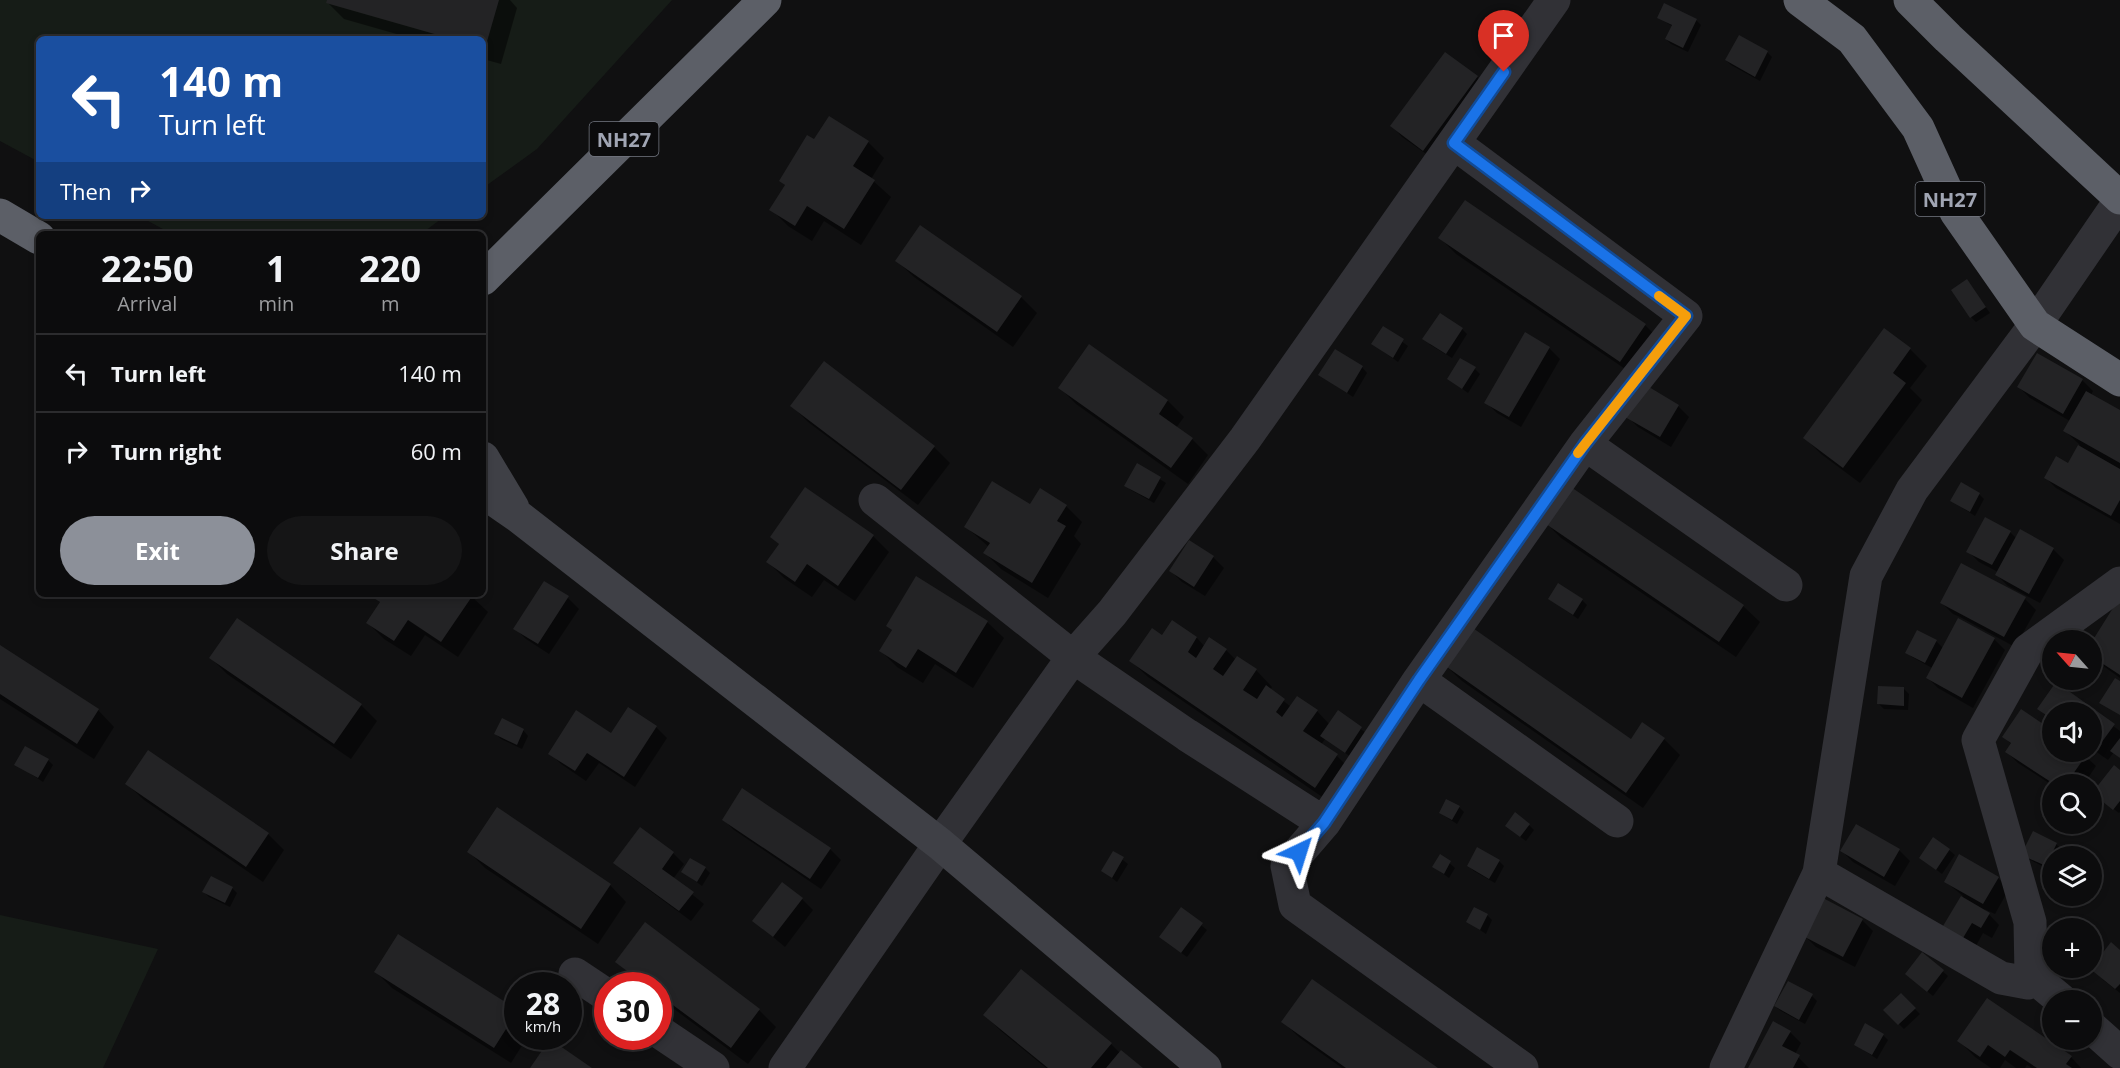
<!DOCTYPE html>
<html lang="en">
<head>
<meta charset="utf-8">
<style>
	body { margin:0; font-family:"Open Sans",sans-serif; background:#151516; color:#f1f3f6; height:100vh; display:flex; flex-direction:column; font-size:22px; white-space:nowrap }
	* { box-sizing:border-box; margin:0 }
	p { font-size:20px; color:#9a9b9d }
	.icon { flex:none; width:33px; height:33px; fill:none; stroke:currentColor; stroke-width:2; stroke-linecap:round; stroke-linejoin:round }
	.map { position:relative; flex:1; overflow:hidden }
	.side { position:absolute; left:36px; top:231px; width:450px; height:366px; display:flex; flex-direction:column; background:#0c0c0d; border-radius:9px; box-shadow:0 3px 9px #0003,0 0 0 2px #2c2c2e }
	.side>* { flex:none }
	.top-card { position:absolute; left:36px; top:36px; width:450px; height:183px; border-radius:9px; box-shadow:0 3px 9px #0003,0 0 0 2px #2c2c2e; background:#1a4fa0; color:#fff; overflow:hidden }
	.needle { width:39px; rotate:297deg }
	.controls { position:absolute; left:2042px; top:630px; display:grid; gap:12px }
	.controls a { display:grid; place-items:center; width:60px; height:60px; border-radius:50%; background:#0c0c0d; box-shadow:0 3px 9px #0003,0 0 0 2px #2c2c2e; font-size:30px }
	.speed { position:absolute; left:504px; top:972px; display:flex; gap:12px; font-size:30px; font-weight:700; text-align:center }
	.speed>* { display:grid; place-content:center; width:78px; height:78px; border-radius:50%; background:#0c0c0d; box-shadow:0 3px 9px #0003,0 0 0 2px #2c2c2e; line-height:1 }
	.speed small { font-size:15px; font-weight:400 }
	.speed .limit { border:9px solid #d22; background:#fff; color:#111 }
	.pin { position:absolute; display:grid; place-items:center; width:51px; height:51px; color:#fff; margin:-62px -26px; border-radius:50% 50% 50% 0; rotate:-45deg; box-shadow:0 0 6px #0007 }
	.pin .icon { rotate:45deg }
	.me { position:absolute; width:66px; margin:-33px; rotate:41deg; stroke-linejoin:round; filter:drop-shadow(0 0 4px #0008) }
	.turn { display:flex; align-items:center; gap:21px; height:126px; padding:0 24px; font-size:27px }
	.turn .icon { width:78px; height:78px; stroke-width:2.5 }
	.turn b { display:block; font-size:42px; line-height:51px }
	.then { display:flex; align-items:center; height:57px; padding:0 24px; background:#0003; gap:12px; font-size:22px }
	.eta { display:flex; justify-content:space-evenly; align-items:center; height:102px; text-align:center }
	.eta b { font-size:36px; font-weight:700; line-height:42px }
	.action { display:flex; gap:12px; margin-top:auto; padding:12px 24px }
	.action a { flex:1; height:69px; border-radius:36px; background:#8c9099; color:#fff; font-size:24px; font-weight:700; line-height:69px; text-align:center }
	.action a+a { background:#151516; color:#f1f3f6 }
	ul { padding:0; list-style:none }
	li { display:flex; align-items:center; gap:18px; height:78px; padding:0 24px; border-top:2px solid #2c2c2e }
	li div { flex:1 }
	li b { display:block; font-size:22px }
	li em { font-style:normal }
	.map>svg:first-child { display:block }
</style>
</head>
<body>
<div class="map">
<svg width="2120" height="1068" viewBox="0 0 2120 1068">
	<rect width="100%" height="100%" fill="#101011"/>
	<path fill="#161c17" d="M0,0H672L537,149L483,188V39H39V162L0,141Z
		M139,216H445L421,234H172Z
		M0,915L158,949L103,1068H0Z"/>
	<path fill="#0007" d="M329,0H510L517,8L501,64L483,59V39H414L344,19L328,3Z
		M1659,18L1696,20L1701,25L1688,52L1671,44L1666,39L1672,26Z
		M1767,52L1772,57L1760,81L1731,65L1726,60Z
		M1445,54L1477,77L1488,88L1435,160L1402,137L1392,126Z
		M815,141L868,142L884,158L871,179L891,197L861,245L824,221L812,241L788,226L771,209L786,186L781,181Z
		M1440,238L1645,325L1661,341L1637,377L1456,254Z
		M897,261L1021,297L1037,313L1013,347L914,277Z
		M1967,281L1990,313L1976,322L1971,317Z
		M1383,328L1408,346L1398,362L1373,344Z
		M1462,329L1467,334L1452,358L1429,344Z
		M1885,330L1910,349L1927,366L1910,388L1922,400L1860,483L1821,454L1805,438Z
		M1089,346L1168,401L1184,417L1176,428L1192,439L1208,455L1188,484L1076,404L1060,388Z
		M1549,348L1560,359L1521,427L1497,413L1486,402Z
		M1362,367L1367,373L1353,397L1320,375Z
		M1475,369L1480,374L1468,393L1449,379Z
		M2082,380L2093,391L2091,395L2120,412V524L2056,488L2045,477L2068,465L2080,445L2065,431L2070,421L2030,398L2019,387Z
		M792,406L934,447L950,463L918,505L808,422Z
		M1678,406L1689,417L1671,447L1638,427L1627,416Z
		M1137,465L1166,483L1154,503L1131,490L1126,485Z
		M1568,487L1743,606L1760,622L1736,657L1561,538L1545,522Z
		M1979,494L1984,499L1975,516L1952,501Z
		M1031,506H1066L1082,522L1074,536L1081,544L1048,598L1001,569L985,553L989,547L966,527Z
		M2010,532L2017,539L2053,549L2064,560L2040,603L2008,586L1997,575L1998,572L1979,562L1968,551Z
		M873,536L889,552L855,601L824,580L812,597L784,578L768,562L780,545L772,537Z
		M1213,557L1224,568L1205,596L1182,582L1171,571Z
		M376,594H469L488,612L458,657L425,635L411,656L384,639L368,623L381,603L374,597Z
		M568,598L579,609L549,654L526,639L515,628Z
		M1550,599L1582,600L1587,605L1578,619Z
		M2025,599L2036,610L2015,647L1960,617L1958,620L1994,639L2005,650L1973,708L1938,688L1927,677L1932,668L1912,657L1907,652L1936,641L1943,648L1960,617L1953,614L1942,603Z
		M2120,603V678L2091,657V645Z
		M987,622L1004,638L973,688L935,664L923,683L897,667L881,651L893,631L887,626Z
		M1173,622L1197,638L1205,647L1226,650L1236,660L1256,670L1272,687L1270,690L1291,707L1317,711L1330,725L1339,713L1366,733L1351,757L1325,739L1321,745L1337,756L1353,772L1331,803L1148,677L1131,661L1163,637Z
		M0,647L98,710L114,727L94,759L0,699Z
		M211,658L361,705L377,721L351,759L227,674Z
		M1445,665L1631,741L1664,739L1680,755L1643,808L1462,681Z
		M2056,684L2120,731V758L2114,752L2108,760L2091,748V712H2052V721L2039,709Z
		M1904,689L1909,694L1908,710L1884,709L1879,704Z
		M629,709L656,727L667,738L635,787L599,763L586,781L561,764L550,753L612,735Z
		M523,730L528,736L522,749L501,739L496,734Z
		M2052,732V752H2081L2096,766L2084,784L2052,785L2018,763L2007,752L2012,745L2004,737Z
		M48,760L53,765L43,782L16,764Z
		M2120,772V812L2119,813L2099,798Z
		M127,784L268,834L284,850L263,882L144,800Z
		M1459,807L1464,812L1457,824L1440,813Z
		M497,809L610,885L626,902L598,944L485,868L469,852Z
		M723,819L830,849L841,860L821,889L734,830Z
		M1529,825L1534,830L1526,841L1512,831Z
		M2056,844L2061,849L2058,856H2052L2051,870L2028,859L2023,854Z
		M1899,850L1910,861L1895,886L1853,862L1842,851Z
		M1949,850L1955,855L1942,874L1921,858Z
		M673,853L684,864L673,879L704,904L691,921L626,873L615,863Z
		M1114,853L1128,864L1117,882L1103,871Z
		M1441,856L1455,868L1449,878L1434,867Z
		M1499,861L1504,866L1495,883L1474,871L1469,866Z
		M705,868L710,873L702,886L683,872Z
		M1998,878L2009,889L1995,914L1984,909L1999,925L1992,938L1983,933L1972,953L1942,931L1963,896L1946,882Z
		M232,888L237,893L230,907L209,897L204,892Z
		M802,899L813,910L785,947L754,921Z
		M1824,900L1862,920L1873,931L1855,967L1816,947L1805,936Z
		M1181,909L1207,930L1187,957L1166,942Z
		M1487,915L1492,920L1486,934L1468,922Z
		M645,924L759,1010L776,1027L748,1064L658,997V986H644L617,962Z
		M399,936L517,1011L518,1036H528L511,1063L392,988L376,972Z
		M2120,952V993L2102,979Z
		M1922,954L1948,976L1933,996L1912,979Z
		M1901,995L1920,1014L1904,1029L1885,1010Z
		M1812,996L1817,1001L1805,1024L1781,1011L1775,1006Z
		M1987,1000L2071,1057L2081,1068H2032L2027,1065L2025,1068H2016L2005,1060L2000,1068H1991L1975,1057L1959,1041Z
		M985,1015L1111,1044L1120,1053L1141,1068H1046L1001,1031Z
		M1283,1022L1436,1068H1342L1300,1038Z
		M1790,1032L1801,1043L1795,1054L1809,1068H1749Z
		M1883,1035L1888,1040L1877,1059L1856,1045Z"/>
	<path fill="#232325" d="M327,0H499L484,52L483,39H452L326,3Z
		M1664,3L1697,19L1683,48L1665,39L1672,25L1657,18Z
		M1739,35L1768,51L1755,77L1725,60Z
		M1445,52L1478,76L1423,151L1390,126Z
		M829,116L869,141L853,166L875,180L844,229L807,206L795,226L769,210L785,185L779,181L807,135L814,139Z
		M1465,200L1646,324L1620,362L1438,238Z
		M920,225L1022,296L997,332L895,261Z
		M1967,279L1986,307L1970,318L1951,290Z
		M1440,313L1463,328L1446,354L1422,339Z
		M1383,326L1404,339L1393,358L1371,344Z
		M1884,328L1911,348L1893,373L1906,383L1843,468L1803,438Z
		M1525,332L1550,347L1509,417L1484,403Z
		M1089,344L1168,400L1159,414L1193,438L1171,468L1058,388Z
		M1335,349L1363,366L1347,393L1318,375Z
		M2037,353L2083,379L2063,414L2017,387Z
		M1460,358L1476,367L1462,389L1447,379Z
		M824,361L935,446L901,490L790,406Z
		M1644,384L1679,405L1660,437L1625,417Z
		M2086,391L2120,410V463L2063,431Z
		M2078,445L2120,469V500L2111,516L2044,478L2056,456L2068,463Z
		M1137,463L1161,477L1149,499L1124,486Z
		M992,481L1030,504L1040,488L1067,505L1057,521L1066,526L1032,583L983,553L990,543L964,527Z
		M1961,482L1980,493L1970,512L1950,501Z
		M1568,485L1744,605L1719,642L1543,522Z
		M805,487L874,535L838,586L807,564L795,582L766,562L779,544L770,537Z
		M1985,517L2011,531L1992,565L1966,552Z
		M2020,529L2054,548L2029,594L1995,575Z
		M1189,540L1214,556L1194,587L1169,571Z
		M1961,563L2026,597L2004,637L1940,603Z
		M916,576L988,621L956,673L918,649L906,668L879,651L892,630L886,626Z
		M544,581L569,596L538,644L513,629Z
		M1558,583L1583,599L1573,615L1548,599Z
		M374,594H471L473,595L441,642L408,620L394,641L366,623L380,602L372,597Z
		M2118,600L2120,602V675L2091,656V643Z
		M237,618L362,704L334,744L209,658Z
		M1958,618L1995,638L1962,698L1926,678Z
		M1172,620L1197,637L1188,652L1196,658L1209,637L1227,649L1213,669L1223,676L1237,656L1257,669L1243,690L1257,699L1266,685L1285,699L1276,712L1282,717L1297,696L1318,710L1303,731L1338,754L1315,788L1129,661L1152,628L1162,635Z
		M1470,626L1631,739L1642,722L1665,738L1626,793L1444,665Z
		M1917,630L1937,640L1925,663L1905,653Z
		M0,645L99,709L77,744L0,694Z
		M2115,678L2120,681V715L2099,703Z
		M2056,682L2115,724L2096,750L2091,746V712H2052V719L2037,709Z
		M1878,686L1904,687V706L1877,704Z
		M628,707L657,726L624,777L587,753L575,771L548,754L576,710L611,733Z
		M2021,709L2052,730V752H2083L2087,754L2066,784H2054L2005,752L2011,743L2002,737Z
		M1338,710L1362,727L1345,753L1320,736Z
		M502,718L524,729L517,745L494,734Z
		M2120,738V758L2110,751Z
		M25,746L49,759L38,778L14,765Z
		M148,750L269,833L246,867L125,784Z
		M2114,765L2120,770V801L2113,810L2092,793Z
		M742,788L831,848L810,879L722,820Z
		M1446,799L1460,806L1452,820L1439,813Z
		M497,807L611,884L581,929L467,852Z
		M1515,812L1530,824L1520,837L1505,826Z
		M1856,824L1900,849L1884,877L1840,851Z
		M640,827L674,852L662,869L694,892L679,911L613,863Z
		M2033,831L2057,843L2046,866L2021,855Z
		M1933,837L1950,849L1936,870L1919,858Z
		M1477,847L1500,860L1489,879L1467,866Z
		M1113,851L1124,857L1112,878L1101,871Z
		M1440,854L1451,861L1444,874L1432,867Z
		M1959,854L1999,877L1983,904L1944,882Z
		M690,858L706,867L697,882L681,872Z
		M211,876L233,887L225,903L202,892Z
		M782,882L803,898L773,937L752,921Z
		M1961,896L1990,913L1981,928L1972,923L1960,943L1940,931Z
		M1823,898L1863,919L1843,957L1803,936Z
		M1181,907L1203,923L1181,953L1159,937Z
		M1474,907L1488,914L1480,930L1466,922Z
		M645,922L760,1009L731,1048L658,994V986H647L615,962Z
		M398,934L518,1010L494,1048L374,972Z
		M2111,942L2120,950V984L2115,989L2089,968H2091Z
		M1922,952L1944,970L1927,992L1905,974Z
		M1021,969L1112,1043L1091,1068H1048L983,1015Z
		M1312,979L1438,1068H1346L1281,1022Z
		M1788,981L1813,994L1799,1020L1774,1006Z
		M1901,993L1916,1008L1898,1025L1883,1010Z
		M1987,998L2072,1056L2066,1064L2072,1068H2037L2010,1050L2005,1057L1988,1045L1980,1057L1957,1041Z
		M1773,1021L1791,1031L1782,1046L1800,1055L1793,1068H1748Z
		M1865,1023L1884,1034L1872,1055L1854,1045Z
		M550,1039L592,1068H530Z
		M1121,1050L1143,1068H1106Z"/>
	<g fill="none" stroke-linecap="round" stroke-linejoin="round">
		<path stroke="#313136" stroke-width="33" d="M1585,444L1786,585
			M875,500L1073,657L1187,735L1324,823L1287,866L1295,905L1522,1068
			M1419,680L1617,821
			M1324,823L1419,680L1585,444L1686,316L1454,143
			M1819,873L2001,978L2028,983
			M575,974L608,996
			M2061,1000L2031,975L2030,922L1978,740L2028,650L2120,583
			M2091,1027L2120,1053
			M658,1031L713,1068
			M785,1068L940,844L1073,657L1112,613L1245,439L1554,0
			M1726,1068L1819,873L1866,576L1912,490L2035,325L2120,201"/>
		<path stroke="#3f4046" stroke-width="33" d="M483,458L513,508
			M483,492L519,517L940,844L1205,1068"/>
		<path stroke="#5c5f67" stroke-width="33" d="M1800,0L1852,39L1918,128L1956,212L2035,325L2120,380
			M1910,0L1948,38L2120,198
			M0,215L39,238
			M483,279L765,0"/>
	</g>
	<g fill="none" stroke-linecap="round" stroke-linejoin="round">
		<defs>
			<path id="route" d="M1299,852L1324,823L1419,680L1585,444L1686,316L1454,143L1504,72"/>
		</defs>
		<use href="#route" stroke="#114b97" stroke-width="15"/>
		<use href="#route" stroke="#1a73e8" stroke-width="10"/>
		<path stroke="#f59e0b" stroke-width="10" d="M1578,453L1686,316L1659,296"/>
	</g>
	<g text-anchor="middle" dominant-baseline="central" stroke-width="6" stroke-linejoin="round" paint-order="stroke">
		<g fill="#0b0b0c" stroke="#737781" stroke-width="1.5">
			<rect x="589.5" y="122" width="69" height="34" rx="4.5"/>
			<rect x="1915.5" y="182" width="69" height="34" rx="4.5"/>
		</g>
		<g font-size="20" font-weight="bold" fill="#a0a5b3">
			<text x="624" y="139">NH27</text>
			<text x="1950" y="199">NH27</text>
		</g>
	</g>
</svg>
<div class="controls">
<a><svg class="needle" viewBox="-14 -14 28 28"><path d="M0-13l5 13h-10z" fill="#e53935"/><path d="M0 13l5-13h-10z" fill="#9a9b9d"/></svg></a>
<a><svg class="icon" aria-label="sound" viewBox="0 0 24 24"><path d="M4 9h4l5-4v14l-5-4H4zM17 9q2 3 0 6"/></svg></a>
<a><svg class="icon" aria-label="search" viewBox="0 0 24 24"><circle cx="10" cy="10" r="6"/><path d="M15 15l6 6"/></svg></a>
<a><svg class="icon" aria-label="layers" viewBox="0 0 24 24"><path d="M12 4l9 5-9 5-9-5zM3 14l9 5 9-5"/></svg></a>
<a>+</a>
<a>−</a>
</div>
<div class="speed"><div>28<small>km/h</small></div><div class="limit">30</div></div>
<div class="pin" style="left:1504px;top:72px;background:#d93025"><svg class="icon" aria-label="arrive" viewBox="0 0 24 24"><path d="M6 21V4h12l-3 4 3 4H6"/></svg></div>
<svg class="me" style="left:1299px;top:852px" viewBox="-20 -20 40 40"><path d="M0-17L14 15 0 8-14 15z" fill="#1a73e8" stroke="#fff" stroke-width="4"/></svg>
<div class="top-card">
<div class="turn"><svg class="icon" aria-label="left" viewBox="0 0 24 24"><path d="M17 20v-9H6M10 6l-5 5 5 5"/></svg><div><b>140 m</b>Turn left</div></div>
<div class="then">Then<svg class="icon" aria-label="right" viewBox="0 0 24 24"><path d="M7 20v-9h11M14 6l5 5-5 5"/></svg></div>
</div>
<section class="side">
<div class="eta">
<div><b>22:50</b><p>Arrival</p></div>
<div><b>1</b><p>min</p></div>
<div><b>220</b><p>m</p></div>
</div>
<ul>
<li><svg class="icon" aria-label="left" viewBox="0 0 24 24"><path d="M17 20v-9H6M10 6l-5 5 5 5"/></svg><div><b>Turn left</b></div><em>140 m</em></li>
<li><svg class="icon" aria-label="right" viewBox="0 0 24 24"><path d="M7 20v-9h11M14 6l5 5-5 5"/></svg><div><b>Turn right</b></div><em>60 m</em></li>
</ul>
<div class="action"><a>Exit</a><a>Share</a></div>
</section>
</div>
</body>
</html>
